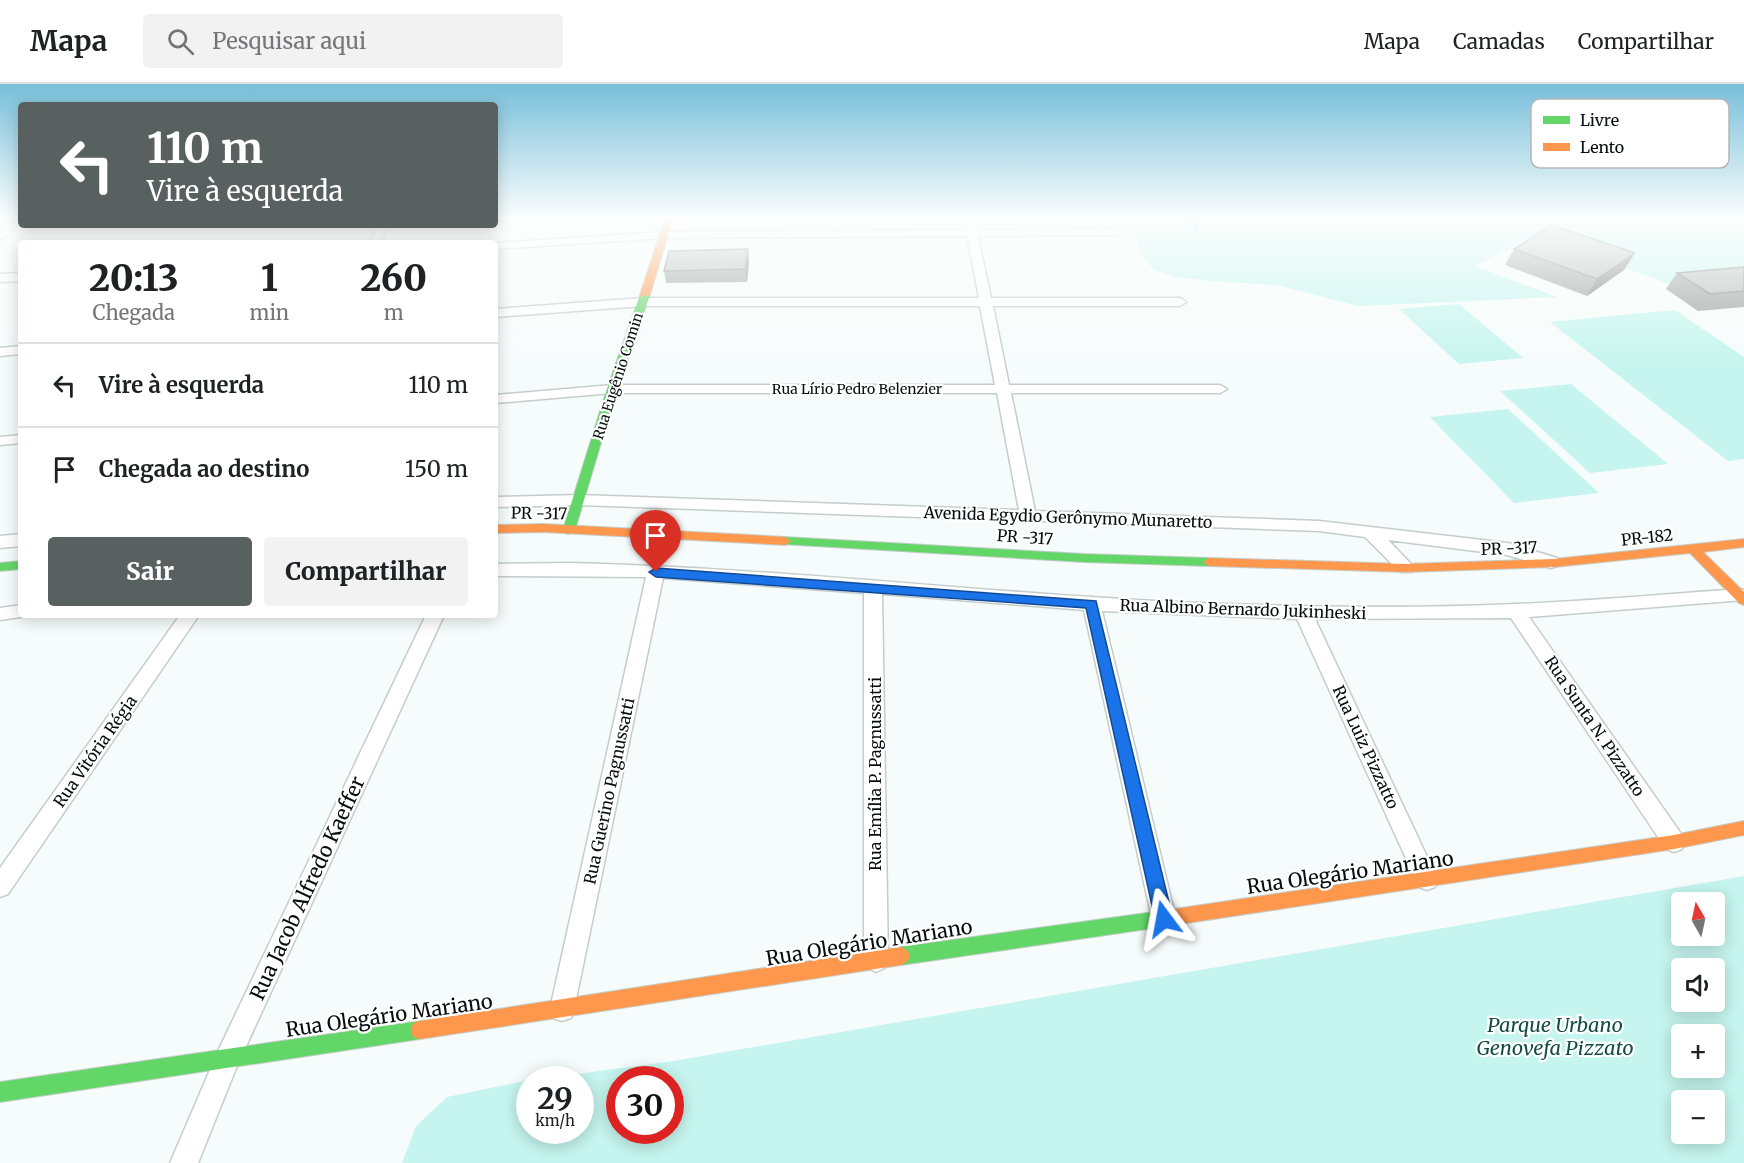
<!DOCTYPE html>
<html lang="pt">
<head>
<meta charset="utf-8">
<style>
	body { margin:0; font-family:Merriweather,serif; background:#f2f2f2; color:#202124; height:100vh; display:flex; flex-direction:column; font-size:22px; white-space:nowrap }
	* { box-sizing:border-box; margin:0 }
	p { font-size:20px; color:#757577 }
	.icon { flex:none; width:33px; height:33px; fill:none; stroke:currentColor; stroke-width:2; stroke-linecap:round; stroke-linejoin:round }
	.map { position:relative; flex:1; overflow:hidden }
	.side { position:absolute; left:18px; top:156px; width:480px; height:378px; display:flex; flex-direction:column; background:#fff; border-radius:6px; box-shadow:0 3px 15px #0003 }
	.side>* { flex:none }
	.guide { position:absolute; left:18px; top:18px; width:480px; height:126px; border-radius:6px; box-shadow:0 3px 15px #0003; background:#596160; color:#fff; overflow:hidden }
	.needle { width:39px; rotate:351deg }
	.fabs { position:absolute; left:1671px; top:808px; display:grid; gap:12px }
	.fabs a { display:grid; place-items:center; width:54px; height:54px; border-radius:6px; background:#fff; box-shadow:0 3px 15px #0003; font-size:30px }
	.speed { position:absolute; left:516px; top:982px; display:flex; gap:12px; font-size:30px; font-weight:700; text-align:center }
	.speed>* { display:grid; place-content:center; width:78px; height:78px; border-radius:50%; background:#fff; box-shadow:0 3px 15px #0003; line-height:1 }
	.speed small { font-size:15px; font-weight:400 }
	.speed .limit { border:9px solid #d22; background:#fff; color:#111 }
	.pin { position:absolute; display:grid; place-items:center; width:51px; height:51px; color:#fff; margin:-62px -26px; border-radius:50% 50% 50% 0; rotate:-45deg; box-shadow:0 0 6px #0007 }
	.pin .icon { rotate:45deg }
	.me { position:absolute; width:66px; margin:-33px; rotate:347deg; stroke-linejoin:round; filter:drop-shadow(0 0 4px #0008) }
	.turn { display:flex; align-items:center; gap:21px; height:126px; padding:0 30px; font-size:27px }
	.turn .icon { width:78px; height:78px; stroke-width:2.5 }
	.turn b { display:block; font-size:42px; line-height:51px }
	.eta { display:flex; justify-content:space-evenly; align-items:center; height:102px; text-align:center }
	.eta b { font-size:36px; font-weight:800; line-height:42px }
	.button { display:flex; gap:12px; margin-top:auto; padding:12px 30px }
	.button a { flex:1; height:69px; border-radius:6px; background:#596160; color:#fff; font-size:24px; font-weight:800; line-height:69px; text-align:center }
	.button a+a { background:#f2f2f2; color:#202124 }
	ul { padding:0; list-style:none }
	li { display:flex; align-items:center; gap:18px; height:84px; padding:0 30px; border-top:2px solid #e0e0e0 }
	li div { flex:1 }
	li b { display:block; font-size:22px }
	li em { font-style:normal }
	header { display:flex; align-items:center; gap:36px; box-sizing:border-box; height:84px; padding:0 30px; background:#fff; border-bottom:2px solid #e0e0e0 }
	header strong { font-size:28px }
	nav { display:flex; gap:33px; margin-inline-start:auto; font-size:21px }
	.search { width:420px; height:54px; background:#f2f2f2; display:flex; align-items:center; gap:15px; box-sizing:border-box; padding:0 21px; border-radius:6px; color:#757577; font-size:22px }
	.map>svg:first-child { display:block }
</style>
</head>
<body>
<header>
<strong>Mapa</strong>
<div class="search"><svg class="icon" aria-label="search" viewBox="0 0 24 24"><circle cx="10" cy="10" r="6"/><path d="M15 15l6 6"/></svg>Pesquisar aqui</div>
<nav><a>Mapa</a><a>Camadas</a><a>Compartilhar</a></nav>
</header>
<div class="map">
<svg width="1744" height="1079" viewBox="0 0 1744 1079">
	<rect width="100%" height="100%" fill="#f6fcfb"/>
	<path fill="#c5f5ee" fill-rule="evenodd" d="M1118,134H1206L1207,138C1239,144 1270,147 1303,145L1297,134H1704L1744,148V197L1675,202L1535,151L1475,182L1557,213L1358,222L1277,201L1209,197L1176,193L1154,186L1142,173L1130,139Z
		M1459,220L1523,274L1459,280L1399,225Z
		M1675,226L1744,273V375L1728,377L1550,238Z
		M1571,300L1668,380L1590,389L1500,307Z
		M1508,325L1599,409L1514,419L1430,333Z
		M1744,792V1079H402L416,1042L447,1013L529,996L530,1047H580V996H532L673,977ZM1682,819H1714V852H1682ZM1682,885H1714V918H1682ZM1682,951H1714V984H1682ZM620,996H670V1047H620ZM1682,1017H1714V1050H1682Z"/>
	<g fill="none" stroke-linecap="round" stroke-linejoin="round">
		<path stroke="#6ecfc4" stroke-width="4" d="M1189,134L1197,143"/>
		<defs>
			<path id="street" d="M12,134H21V137L4,154L0,155V146Z
				M967,134H977L978,146L1116,145L1122,148L1116,151L978,152L991,214H1180L1186,218L1180,222H993L1009,301H1220L1227,305L1220,309H1011L1035,427L1319,437L1508,459L1557,474L1559,478L1557,482L1551,484L1507,471L1388,456L1415,484L1412,488H1400L1365,453L1319,447L579,421L495,423V413L579,411L1019,426L997,309H612L495,319V311L612,301H995L980,222H643L495,233V225L643,214H979L967,152L664,154L495,165L493,159L664,148L966,146Z
				M378,141H388L381,159H369Z
				M21,189V197L0,198V190Z
				M21,262V270L0,272V264Z
				M21,351V359L0,361V353Z
				M21,450V462L0,464V452Z
				M570,479C780,484 989,510 1198,519C1304,523 1410,525 1516,520C1590,517 1665,510 1739,505L1744,506V516L1529,533L1682,751L1685,758L1682,765L1674,768L1666,765L1511,534L1315,535L1438,796L1435,803L1427,806L1419,803L1297,535L1102,527L1176,835L1172,843L1164,846L1156,843L1152,835L1084,526L882,510L888,876L884,884L876,888L868,884L864,876V509L663,494L574,925L571,934L562,937L553,934L550,925L646,493L495,492V480Z
				M21,521V531L27,532L0,536V524Z
				M180,531H199L8,810L0,813V784Z
				M426,531H444L237,982L198,1079H170L219,965Z"/>
			<path id="fast" d="M645,208L650,211L617,305L575,446L569,450L565,449L563,446L607,305L640,211Z
				M785,453L1084,470L1209,474L1215,478L1209,482L1084,478L781,460L779,457Z
				M21,477V485L0,487V479Z
				M1161,827L1167,829L1170,835L1167,841L1161,843L901,881L895,878L892,872L895,866L901,863Z
				M420,937L427,939L429,946L427,953L420,955L0,1018V998Z"/>
			<path id="slow" d="M665,134H673L650,211L642,213L640,211Z
				M543,440L785,453L791,457L785,461L543,448L495,449V441Z
				M1744,455V463L1703,468L1744,508V521L1739,519L1690,469L1554,483L1406,488L1209,482L1203,478L1209,474L1406,480L1554,475Z
				M1744,737V751L1674,765L1161,843L1155,841L1152,835L1155,829L1161,827L1674,751Z
				M901,863L907,866L910,872L907,878L901,881L420,955L413,953L411,946L413,939L420,937Z"/>
		</defs>
		<use href="#street" stroke="#c5cdcb" stroke-width="3"/>
		<use href="#fast" stroke="#c5cdcb" stroke-width="2"/>
		<use href="#slow" stroke="#c5cdcb" stroke-width="2"/>
		<use href="#street" fill="#fefffe" fill-rule="evenodd"/>
		<use href="#fast" fill="#63d668" fill-rule="evenodd"/>
		<use href="#slow" fill="#ff974d" fill-rule="evenodd"/>
	</g>
	<path fill="#9aa1a0" d="M1514,165L1635,169L1624,186L1587,212L1505,181Z
		M749,178L747,198L666,199L664,187Z
		M1744,183V223L1698,227L1666,205L1677,189Z"/>
	<path fill="#7d8382" d="M748,165L749,178L747,198L745,185Z
		M1635,169L1624,186L1587,212L1597,195Z"/>
	<path fill="#b3bbba" stroke="#7d8382" stroke-width="1.5" d="M1552,141L1635,169L1597,195L1514,165Z
		M748,165L745,185L664,187L669,167Z
		M1744,183V207L1710,210L1677,189Z"/>
	<linearGradient id="sky" x2="0" y2="1"><stop stop-color="#77bfda"/><stop offset="0.47" stop-color="#fbfefd"/><stop offset="1" stop-color="#fbfefd" stop-opacity="0"/></linearGradient>
	<rect width="1744" height="285" fill="url(#sky)"/>
	<path fill="#1a73e8" stroke="#114b97" stroke-width="1.5" d="M656,484L1096,517L1173,835L1170,841L1164,843L1158,841L1155,835L1086,524L656,493L649,488Z"/>
	<g text-anchor="middle" dominant-baseline="central" stroke-width="4.5" stroke-linejoin="round" paint-order="stroke">
		<g font-size="14" fill="#050e0c" stroke="#fff">
			<text transform="translate(618 292) rotate(-72)">Rua Eugênio Comin</text>
			<text x="857" y="305">Rua Lírio Pedro Belenzier</text>
		</g>
		<g font-size="16" fill="#050e0c" stroke="#fff">
			<text transform="translate(539 429) rotate(1)">PR -317</text>
			<text transform="translate(1068 433) rotate(2)">Avenida Egydio Gerônymo Munaretto</text>
			<text transform="translate(1025 453) rotate(4)">PR -317</text>
			<text transform="translate(1647 453) rotate(-6)">PR-182</text>
			<text transform="translate(1509 464) rotate(-2)">PR -317</text>
			<text transform="translate(1243 525) rotate(2)">Rua Albino Bernardo Jukinheski</text>
			<text transform="translate(1595 642) rotate(56)">Rua Sunta N. Pizzatto</text>
			<text transform="translate(1366 663) rotate(65)">Rua Luiz Pizzatto</text>
			<text transform="translate(95 667) rotate(-55)">Rua Vitória Régia</text>
			<text transform="translate(875 690) rotate(-90)">Rua Emília P. Pagnussatti</text>
			<text transform="translate(609 707) rotate(-78)">Rua Guerino Pagnussatti</text>
		</g>
		<g font-size="20" fill="#050e0c" stroke="#fff">
			<text transform="translate(1350 788) rotate(-8)">Rua Olegário Mariano</text>
			<text transform="translate(307 804) rotate(-65)">Rua Jacob Alfredo Kaeffer</text>
			<text transform="translate(869 858) rotate(-9)">Rua Olegário Mariano</text>
			<text transform="translate(389 931) rotate(-8)">Rua Olegário Mariano</text>
		</g>
		<g font-size="20" font-style="italic" fill="#144c45" stroke="#fff">
			<text x="1555" y="940">Parque Urbano<tspan x="1555" dy="23">Genovefa Pizzato</tspan></text>
		</g>
	</g>
	<rect x="1531" y="15" width="198" height="69" rx="9" fill="#fff" stroke="#b4b7b6" stroke-width="1.5"/>
	<rect x="1543" y="32" width="27" height="8" fill="#63d668"/>
	<rect x="1543" y="59" width="27" height="8" fill="#ff974d"/>
	<g font-size="16" fill="#050e0c">
		<text x="1580" y="42">Livre</text>
		<text x="1580" y="69">Lento</text>
	</g>
</svg>
<div class="fabs">
<a><svg class="needle" viewBox="-14 -14 28 28"><path d="M0-13l5 13h-10z" fill="#e53935"/><path d="M0 13l5-13h-10z" fill="#757577"/></svg></a>
<a><svg class="icon" aria-label="sound" viewBox="0 0 24 24"><path d="M4 9h4l5-4v14l-5-4H4zM17 9q2 3 0 6"/></svg></a>
<a>+</a>
<a>−</a>
</div>
<div class="speed"><div>29<small>km/h</small></div><div class="limit">30</div></div>
<div class="pin" style="left:656px;top:488px;background:#d93025"><svg class="icon" aria-label="arrive" viewBox="0 0 24 24"><path d="M6 21V4h12l-3 4 3 4H6"/></svg></div>
<svg class="me" style="left:1164px;top:835px" viewBox="-20 -20 40 40"><path d="M0-17L14 15 0 8-14 15z" fill="#1a73e8" stroke="#fff" stroke-width="4"/></svg>
<div class="guide">
<div class="turn"><svg class="icon" aria-label="left" viewBox="0 0 24 24"><path d="M17 20v-9H6M10 6l-5 5 5 5"/></svg><div><b>110 m</b>Vire à esquerda</div></div>
</div>
<section class="side">
<div class="eta">
<div><b>20:13</b><p>Chegada</p></div>
<div><b>1</b><p>min</p></div>
<div><b>260</b><p>m</p></div>
</div>
<ul>
<li><svg class="icon" aria-label="left" viewBox="0 0 24 24"><path d="M17 20v-9H6M10 6l-5 5 5 5"/></svg><div><b>Vire à esquerda</b></div><em>110 m</em></li>
<li><svg class="icon" aria-label="arrive" viewBox="0 0 24 24"><path d="M6 21V4h12l-3 4 3 4H6"/></svg><div><b>Chegada ao destino</b></div><em>150 m</em></li>
</ul>
<div class="button"><a>Sair</a><a>Compartilhar</a></div>
</section>
</div>
</body>
</html>
